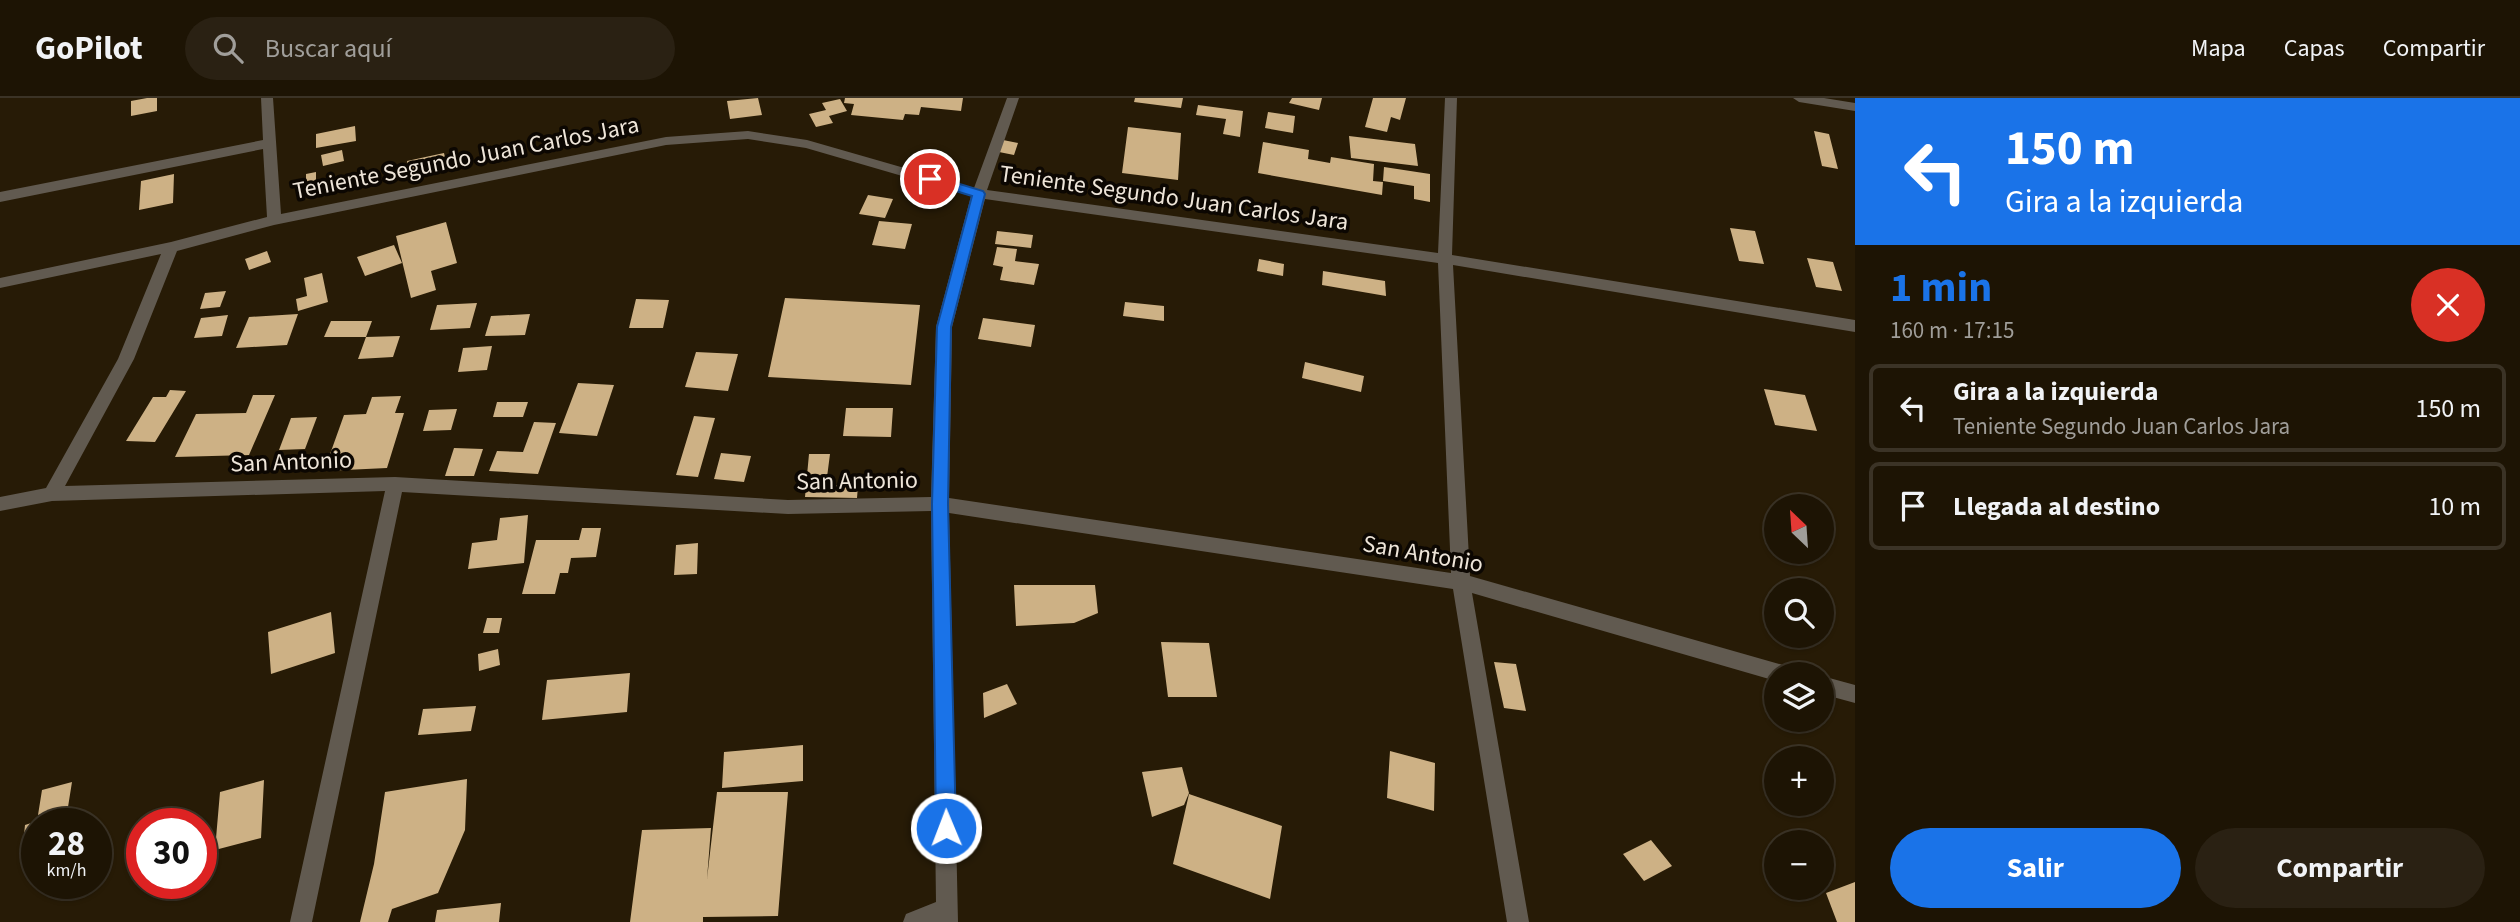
<!DOCTYPE html>
<html lang="es">
<head>
<meta charset="utf-8">
<style>
	body { margin:0; font-family:"Source Sans 3",sans-serif; background:#2a2113; color:#f1f3f6; height:100vh; display:flex; flex-direction:column; font-size:26px; white-space:nowrap }
	* { box-sizing:border-box; margin:0 }
	p { font-size:23px; color:#a09e9a }
	.icon { flex:none; width:38px; height:38px; fill:none; stroke:currentColor; stroke-width:2; stroke-linecap:round; stroke-linejoin:round }
	.map { position:relative; flex:1; overflow:hidden }
	.panel { display:flex; flex-direction:column; background:#1d1404; width:665px }
	.panel>* { flex:none }
	.hud { background:#1a73e8; color:#fff; overflow:hidden }
	.needle { width:46px; rotate:335deg }
	.tools { position:absolute; left:1764px; top:396px; display:grid; gap:14px }
	.tools a { display:grid; place-items:center; width:70px; height:70px; border-radius:50%; background:#1d1404; box-shadow:0 2px 5px #0004,0 0 0 2px #3b3326; font-size:35px }
	.speed { position:absolute; left:21px; top:710px; display:flex; gap:14px; font-size:35px; font-weight:700; text-align:center }
	.speed>* { display:grid; place-content:center; width:91px; height:91px; border-radius:50%; background:#1d1404; box-shadow:0 2px 5px #0004,0 0 0 2px #3b3326; line-height:1 }
	.speed small { font-size:18px; font-weight:400 }
	.speed .limit { border:10px solid #d22; background:#fff; color:#111 }
	.pin { position:absolute; display:grid; place-items:center; width:60px; height:60px; color:#fff; margin:-30px; border:4px solid #fff; border-radius:50%; box-shadow:0 2px 7px #0007 }
	.me { position:absolute; width:77px; margin:-38px; rotate:359deg; stroke-linejoin:round; filter:drop-shadow(0 0 5px #0008) }
	.turn { display:flex; align-items:center; gap:24px; height:147px; padding:0 35px; font-size:32px }
	.turn .icon { width:91px; height:91px; stroke-width:2.5 }
	.turn b { display:block; font-size:49px; line-height:60px }
	.round { display:grid; place-items:center; flex:none; width:74px; height:74px; border-radius:37px; background:#2a2113 }
	.headline { display:flex; align-items:center; justify-content:space-between; height:119px; padding:0 35px }
	h1 { font-size:42px; font-weight:700; line-height:52px; color:#1a73e8 }
	.cta { display:flex; gap:14px; margin-top:auto; padding:14px 35px }
	.cta a { flex:1; height:80px; border-radius:42px; background:#1a73e8; color:#fff; font-size:28px; font-weight:700; line-height:80px; text-align:center }
	.cta a+a { background:#2a2113; color:#f1f3f6 }
	ul { padding:0; list-style:none }
	li { display:flex; align-items:center; gap:21px; height:88px; margin:0 14px 10px; padding:0 21px; border:4px solid #3b3326; border-radius:10px }
	li div { flex:1 }
	li b { display:block; font-size:26px }
	li em { font-style:normal }
	header { display:flex; align-items:center; gap:42px; box-sizing:border-box; height:98px; padding:0 35px; background:#1d1404; border-bottom:2px solid #3b3326 }
	header strong { font-size:33px }
	nav { display:flex; gap:38px; margin-inline-start:auto; font-size:24px }
	.search { width:490px; height:63px; background:#2a2113; display:flex; align-items:center; gap:18px; box-sizing:border-box; padding:0 24px; border-radius:38px; color:#a09e9a; font-size:26px }
	main { display:flex; flex:1; min-height:0 }
	.map>svg:first-child { display:block }
</style>
</head>
<body>
<header>
<strong>GoPilot</strong>
<div class="search"><svg class="icon" aria-label="search" viewBox="0 0 24 24"><circle cx="10" cy="10" r="6"/><path d="M15 15l6 6"/></svg>Buscar aquí</div>
<nav><a>Mapa</a><a>Capas</a><a>Compartir</a></nav>
</header>
<main>
<div class="map">
<svg width="1855" height="824" viewBox="0 0 1855 824">
	<rect width="100%" height="100%" fill="#271b06"/>
	<path fill="#cdb185" d="M147,0H157V13L131,18V3Z
		M758,0L762,17L730,21L727,3Z
		M845,0H963L961,13L921,9L919,17L905,16L903,22L851,17L854,6L844,5Z
		M1135,0H1183L1181,10L1134,4Z
		M1292,0H1322L1319,12L1289,5Z
		M1373,0H1406L1400,22L1391,19L1387,34L1365,29Z
		M840,1L847,13L829,18L833,25L816,29L809,16L826,12L822,5Z
		M1198,7L1243,13L1240,39L1223,36L1226,21L1196,17Z
		M1268,14L1295,18L1293,35L1265,30Z
		M355,28L356,43L316,50V36Z
		M1128,29L1181,35L1178,82L1122,75Z
		M1814,33L1829,36L1838,71L1822,68Z
		M1349,38L1415,46L1418,68L1351,60Z
		M1003,42L1018,45L1014,57L999,54Z
		M1263,44L1309,52L1308,61L1330,65L1331,59L1374,66L1373,83L1383,84L1382,97L1258,75Z
		M342,52L344,63L323,68L321,57Z
		M444,55L447,69L409,78L407,63Z
		M1384,69L1430,76V104L1414,101V88L1383,83Z
		M316,74V90L306,92V76Z
		M174,76L173,105L139,112L141,83Z
		M868,97L893,101L885,120L859,116Z
		M879,123L912,126L905,151L872,147Z
		M446,124L457,165L431,173L436,192L411,200L396,138Z
		M1730,130L1755,133L1764,166L1739,163Z
		M997,133L1033,137L1031,150L995,146Z
		M394,147L402,165L365,178L357,159Z
		M997,149L1017,151L1015,163L1039,166L1034,187L1000,182L1003,169L993,167Z
		M267,153L271,164L249,172L245,161Z
		M1807,160L1833,164L1842,193L1816,189Z
		M1259,161L1284,166L1283,178L1257,173Z
		M1323,173L1385,183L1386,198L1322,187Z
		M322,175L328,204L298,213L296,201L307,198L304,180Z
		M226,193L220,209L200,211L205,195Z
		M785,200L920,207L911,287L768,279Z
		M636,201L669,202L663,230H629Z
		M1125,204L1164,208V223L1123,218Z
		M477,205L470,230L430,232L437,207Z
		M298,216L287,247L236,250L249,219Z
		M530,216L525,237L485,238L491,218Z
		M228,217L222,238L194,240L201,220Z
		M983,220L1035,227L1031,249L978,241Z
		M331,223H372L366,239H324Z
		M400,238L393,259L358,261L366,239Z
		M492,248L487,272L458,274L463,250Z
		M696,254L738,256L728,293L685,289Z
		M1305,264L1364,278L1361,294L1302,280Z
		M578,285L614,287L597,338L559,335Z
		M1764,291L1805,297L1817,333L1775,327Z
		M170,292L186,293L155,344L126,343L153,299H166Z
		M253,297H275L249,357L175,359L196,316L246,315Z
		M401,298L395,315H404L387,370L324,373L344,317L366,316L372,299Z
		M497,304H528L523,319H493Z
		M846,310H893L891,339L843,338Z
		M457,311L451,332L423,333L429,312Z
		M694,318L715,320L698,379L676,377Z
		M317,319L305,351L279,352L291,320Z
		M534,324L556,325L538,376L489,373L497,353L523,354Z
		M454,350L483,351L474,378H445Z
		M721,355L751,358L744,384L714,381Z
		M809,356H830L826,387L858,388L857,400L805,399Z
		M528,417L524,465L468,471L472,445L497,442L500,420Z
		M582,430H601L596,459L571,460L568,475H560L555,496H522L536,442H579Z
		M698,445L697,476L674,477L676,447Z
		M1014,487H1095L1098,515L1074,525L1016,528Z
		M331,514L335,555L271,576L268,534Z
		M487,520H502L499,535H483Z
		M1161,544L1209,545L1217,599H1168Z
		M498,551L500,567L479,573L478,556Z
		M1494,564L1516,566L1526,613L1504,610Z
		M630,575L627,614L542,622L547,582Z
		M1007,586L1017,606L984,620L983,595Z
		M476,608L471,633L418,637L423,611Z
		M803,647V683L722,690L724,654Z
		M1390,653L1435,665L1434,713L1387,700Z
		M1182,669L1189,695L1184,707L1152,719L1142,674Z
		M467,681L465,732L438,795L392,811L388,824H360L374,766L385,694Z
		M264,682L261,740L215,752L220,694Z
		M72,684L68,709L38,717L42,692Z
		M717,694H788L778,818L703,819V824H630L642,732L711,730L707,781Z
		M1189,696L1282,728L1270,801L1173,766Z
		M59,716L58,726H37V750L22,755L25,727Z
		M1651,742L1672,768L1644,783L1623,756Z
		M1855,784V824H1837L1826,795Z
		M501,805L499,824H435L437,812Z"/>
	<g fill="none" stroke-linecap="round" stroke-linejoin="round">
		<path fill="#615a50" fill-rule="evenodd" d="M261,0H273L281,116L666,39L748,33L807,42L974,90L1007,0H1019L987,92L1438,155L1445,0H1457L1452,157L1855,222V234L1453,167L1470,478L1783,567L1790,570L1793,576H1776V583L1472,495L1529,824H1507L1453,491L949,415L958,824H903L906,816L936,804L931,413L788,416L402,394L312,824H290L385,393L52,403L0,413V399L46,390L118,261L161,156L0,190V180L171,144L267,119L263,51L0,104V94L263,42ZM748,41L806,50L971,98L936,229L931,399L788,402L395,379L65,388L134,261L177,153L274,127L666,47ZM985,101L1438,165L1451,475L949,400L952,229Z
			M1793,0H1824L1855,5V13L1799,4Z
			M1822,578L1855,587V605L1822,596Z"/>
	</g>
	<path fill="#1a73e8" stroke="#114b97" stroke-width="2" d="M930,77L983,93L985,96L951,229L948,406L956,730L953,737L946,739L939,737L936,730L932,406L937,229L972,98L926,84L924,81Z"/>
	<g text-anchor="middle" dominant-baseline="central" stroke-width="7" stroke-linejoin="round" paint-order="stroke">
		<g font-size="24" fill="#eee5d9" stroke="#0c0702">
			<text transform="translate(466 60) rotate(-11)">Teniente Segundo Juan Carlos Jara</text>
			<text transform="translate(1174 100) rotate(8)">Teniente Segundo Juan Carlos Jara</text>
			<text transform="translate(291 364) rotate(-2)">San Antonio</text>
			<text transform="translate(857 383) rotate(-1)">San Antonio</text>
			<text transform="translate(1423 456) rotate(10)">San Antonio</text>
		</g>
	</g>
</svg>
<div class="tools">
<a><svg class="needle" viewBox="-14 -14 28 28"><path d="M0-13l5 13h-10z" fill="#e53935"/><path d="M0 13l5-13h-10z" fill="#a09e9a"/></svg></a>
<a><svg class="icon" aria-label="search" viewBox="0 0 24 24"><circle cx="10" cy="10" r="6"/><path d="M15 15l6 6"/></svg></a>
<a><svg class="icon" aria-label="layers" viewBox="0 0 24 24"><path d="M12 4l9 5-9 5-9-5zM3 14l9 5 9-5"/></svg></a>
<a>+</a>
<a>−</a>
</div>
<div class="speed"><div>28<small>km/h</small></div><div class="limit">30</div></div>
<div class="pin" style="left:930px;top:81px;background:#d93025"><svg class="icon" aria-label="arrive" viewBox="0 0 24 24"><path d="M6 21V4h12l-3 4 3 4H6"/></svg></div>
<svg class="me" style="left:946px;top:730px" viewBox="-20 -20 40 40"><circle r="17" fill="#1a73e8" stroke="#fff" stroke-width="3"/><path d="M0-11L8 9 0 5-8 9z" fill="#fff"/></svg>
</div>
<section class="panel">
<div class="hud">
<div class="turn"><svg class="icon" aria-label="left" viewBox="0 0 24 24"><path d="M17 20v-9H6M10 6l-5 5 5 5"/></svg><div><b>150 m</b>Gira a la izquierda</div></div>
</div>
<div class="headline"><div><h1>1 min</h1><p>160 m · 17:15</p></div><a class="round" style="background:#d93025;color:#fff"><svg class="icon" aria-label="close" viewBox="0 0 24 24"><path d="M6 6l12 12M18 6L6 18"/></svg></a></div>
<ul>
<li><svg class="icon" aria-label="left" viewBox="0 0 24 24"><path d="M17 20v-9H6M10 6l-5 5 5 5"/></svg><div><b>Gira a la izquierda</b><p>Teniente Segundo Juan Carlos Jara</p></div><em>150 m</em></li>
<li><svg class="icon" aria-label="arrive" viewBox="0 0 24 24"><path d="M6 21V4h12l-3 4 3 4H6"/></svg><div><b>Llegada al destino</b></div><em>10 m</em></li>
</ul>
<div class="cta"><a>Salir</a><a>Compartir</a></div>
</section>
</main>
</body>
</html>
